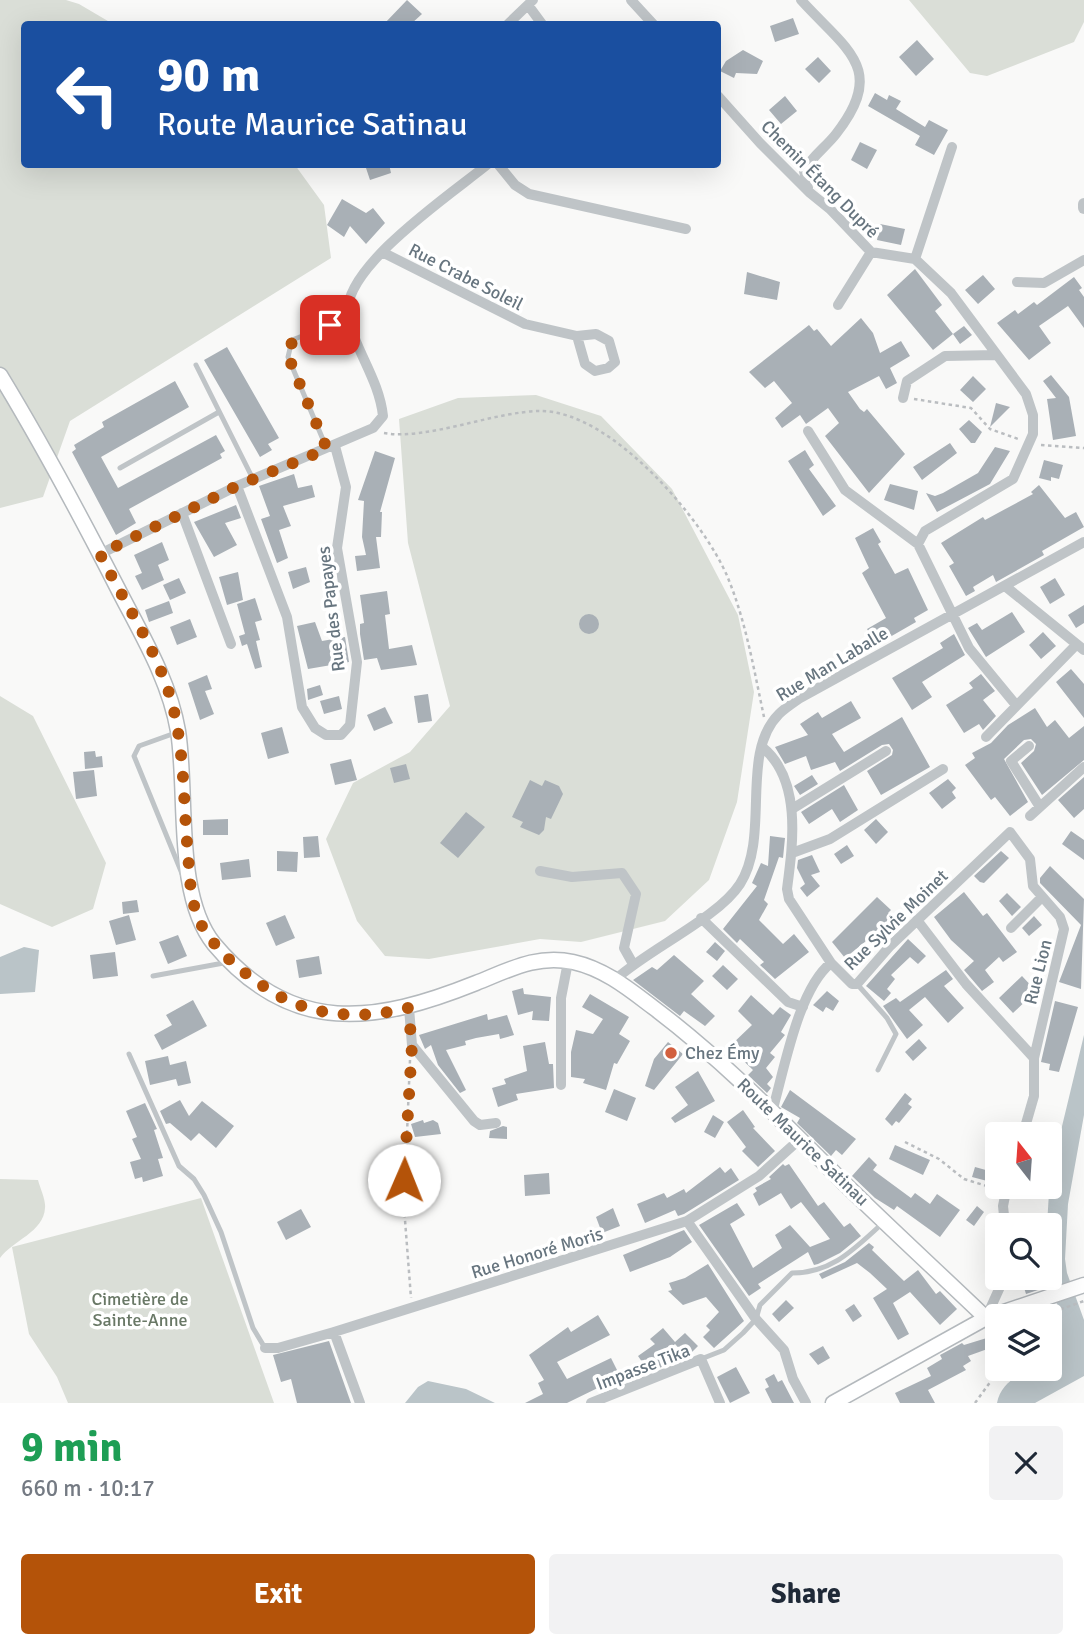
<!DOCTYPE html>
<html lang="en">
<head>
<meta charset="utf-8">
<style>
	body { margin:0; font-family:Signika,sans-serif; background:#f2f2f3; color:#1f2937; height:100vh; display:flex; flex-direction:column; font-size:26px; white-space:nowrap }
	* { box-sizing:border-box; margin:0 }
	p { font-size:23px; color:#747a83 }
	.icon { flex:none; width:38px; height:38px; fill:none; stroke:currentColor; stroke-width:2; stroke-linecap:round; stroke-linejoin:round }
	.map { position:relative; height:1403px; overflow:hidden }
	.details { display:flex; flex-direction:column; background:#fff; flex:1 }
	.details>* { flex:none }
	.top-card { position:absolute; left:21px; top:21px; width:700px; height:147px; border-radius:7px; box-shadow:0 7px 28px #0002; background:#1a4fa0; color:#fff; overflow:hidden }
	.needle { width:46px; rotate:343deg }
	.buttons { position:absolute; left:985px; top:1122px; display:grid; gap:14px }
	.buttons a { display:grid; place-items:center; width:77px; height:77px; border-radius:7px; background:#fff; box-shadow:0 7px 28px #0002; font-size:35px }
	.pin { position:absolute; display:grid; place-items:center; width:60px; height:60px; color:#fff; margin:-30px; border-radius:14px; box-shadow:0 4px 10px #0006 }
	.me { position:absolute; width:77px; margin:-38px; rotate:1deg; stroke-linejoin:round; filter:drop-shadow(0 0 5px #0008) }
	.turn { display:flex; align-items:center; gap:24px; height:147px; padding:0 21px; font-size:32px }
	.turn .icon { width:91px; height:91px; stroke-width:2.5 }
	.turn b { display:block; font-size:49px; line-height:60px }
	.round { display:grid; place-items:center; flex:none; width:74px; height:74px; border-radius:7px; background:#f2f2f3 }
	.headline { display:flex; align-items:center; justify-content:space-between; height:119px; padding:0 21px }
	h1 { font-size:42px; font-weight:700; line-height:52px; color:#1e9e55 }
	.action { display:flex; gap:14px; margin-top:auto; padding:14px 21px }
	.action a { flex:1; height:80px; border-radius:7px; background:#b45309; color:#fff; font-size:28px; font-weight:700; line-height:80px; text-align:center }
	.action a+a { background:#f2f2f3; color:#1f2937 }
	.map>svg:first-child { display:block }
</style>
</head>
<body>
<div class="map">
<svg width="1084" height="1403" viewBox="0 0 1084 1403">
	<rect width="100%" height="100%" fill="#f9f9f8"/>
	<path fill="#daded7" d="M0,0H66L79,4L113,24H24V164L295,165L324,205L331,258L70,421L43,497L0,508Z
		M909,0H1084V22L1074,42L987,76L970,73Z
		M536,395L601,416L672,489L738,615L754,692L737,802L709,880L665,921L581,942L540,939L429,959L385,956L357,921L326,839L353,783L410,752L450,706L408,543L399,419L458,398Z
		M0,696L33,716L106,863L93,909L52,927L0,904Z
		M0,1179L38,1180C40,1188 46,1200 45,1208C44,1232 12,1241 0,1258Z
		M201,1198L274,1403H68L57,1377L29,1334L12,1247Z"/>
	<path fill="#bac4c8" d="M24,947L39,950L35,992L0,994V957Z
		M1084,1035V1115L1068,1204L1065,1259L1067,1273L1084,1320V1376L1035,1403H997C1002,1378 1028,1369 1050,1368V1355L1058,1342L1061,1321L1050,1275V1225H1047L1050,1176Z
		M428,1381L466,1389L495,1403H405L418,1387Z"/>
	<path fill="#a9b0b6" d="M407,0L422,14L411,24H384Z
		M793,18L799,34L775,42L770,26Z
		M917,40L934,59L916,76L899,57Z
		M743,50L763,61L757,74L736,73L734,78L720,71L726,61Z
		M818,57L831,71L819,83L805,69Z
		M875,93L887,100L889,95L901,101L896,109L925,127L929,120L948,130L934,155L915,145L920,136L868,106Z
		M785,96L797,111L781,124L769,110Z
		M860,142L877,150L867,169L851,160Z
		M378,164H389L391,173L370,180L366,168Z
		M342,199L366,213L373,208L385,223L366,244L350,226L344,237L327,225Z
		M880,224L905,229L901,245L877,240Z
		M915,269L942,305L935,311L953,334L964,326L972,335L960,344L953,334L933,350L887,295Z
		M747,272L780,282L777,300L744,294Z
		M983,275L995,289L978,304L965,290Z
		M1074,277L1082,288L1079,290L1084,297V328L1068,306L1039,326L1051,343L1029,360L997,323L1015,310L1018,314L1034,302L1037,305Z
		M861,318L873,333L880,353L901,341L910,356L890,368L897,383L886,389L879,376L848,392L860,409L864,412L867,409L905,454L869,493L825,436L839,423L828,408L806,424L800,415L782,428L775,418L792,403L774,381L765,388L749,372L809,325L814,331L817,329L831,346Z
		M227,347L279,438L268,444L272,450L260,457L204,360Z
		M1051,375L1069,397L1076,436L1053,440L1047,399L1056,398L1043,381Z
		M973,376L986,389L973,402L960,390Z
		M175,381L189,407L101,457L118,488L216,435L225,451L220,454L222,458L129,509L136,523L116,535L72,452L76,449L74,445L104,427L102,422Z
		M996,403L1010,407L990,427Z
		M969,420L982,432L975,443H971L959,429Z
		M950,443L957,453L922,480L913,467Z
		M995,447L1010,451L990,484L937,512L926,493L935,496L943,493L978,473Z
		M805,450L814,465L809,469L836,506L823,516L788,461Z
		M375,451L395,458L380,512H382L381,537H376L380,568L357,571L355,556L366,555L362,537L364,501L358,500Z
		M1044,460L1063,465L1059,479L1051,477V481L1039,478Z
		M294,474L298,488L312,485L315,497L283,506L291,526L279,530L288,558L277,563L261,519L270,516L259,486Z
		M890,484L918,491L914,510L884,500Z
		M1039,485L1065,518L1076,512L1084,527L1042,551L1044,555L996,582L993,575L973,587L975,591L966,596L949,566L954,563L941,543L983,517L985,520L1033,494L1031,492Z
		M236,505L241,518L225,523L237,545L214,557L194,522Z
		M873,528L881,542L878,544L895,574L908,568L928,610L914,618L916,622L876,645L867,629L886,618L862,573L869,568L855,538Z
		M162,542L169,560L158,565L164,580L142,590L135,576L142,573L134,555Z
		M306,567L310,582L293,589L288,572Z
		M238,572L243,600L227,605L219,577Z
		M179,578L186,593L170,600L163,585Z
		M1055,578L1065,595L1050,604L1040,587Z
		M387,591L390,614L385,615L389,649L412,645L417,665L381,670L377,658L364,660L360,634V624L364,623L360,595Z
		M255,598L262,620L255,622L260,640L256,641L262,667L255,669L247,644L242,646L239,636L245,634L237,604Z
		M169,601L173,613L149,622L145,610Z
		M1084,605V623L1076,628L1068,615Z
		M1012,612L1025,632L986,657L968,628L977,623L982,630Z
		M579 624a10 10 0 1 1 20 0a10 10 0 1 1-20 0Z
		M190,619L197,637L177,645L170,627Z
		M315,622L322,641L345,637L349,662L308,669L297,626Z
		M1043,632L1056,646L1041,659L1029,645Z
		M954,634L965,655L922,682L932,697L912,710L892,678L943,648L940,643Z
		M1071,669L1084,684V718L1056,682Z
		M981,674L995,691L983,700L996,716L983,730L979,724L964,733L946,705L973,688L969,683Z
		M207,675L212,689L205,691L214,714L200,720L188,683Z
		M320,685L323,695L308,700L307,689Z
		M428,694L432,721L418,723L414,696Z
		M339,696L342,709L324,714L320,701Z
		M851,701L861,718L832,734L844,752L902,717L930,767L881,795L867,771L892,755L893,750L889,744L882,745L840,771L835,762L811,770L806,756L785,764L775,747L808,735L800,724L818,712L822,718Z
		M385,707L393,723L374,731L367,715Z
		M1035,708L1047,727L1055,720L1069,738L1084,726V760L1042,795L1021,763L1034,751L1036,744L1031,739L1024,740L1004,759L1028,802L1010,816L995,797L991,800L965,765L975,758L972,753L991,743L1008,725Z
		M282,727L289,753L268,759L261,733Z
		M95,751L96,757L102,756L103,767L85,769L84,752Z
		M351,759L357,780L335,785L330,764Z
		M406,764L410,779L394,783L390,768Z
		M94,770L97,796L76,799L73,772Z
		M812,775L818,784L800,795L794,786Z
		M1084,777V809L1074,818L1058,800Z
		M948,779L956,788L952,792L956,798L942,809L929,793Z
		M530,780L542,786L545,780L559,786L563,794L551,819L546,817L544,830L539,835L520,827L523,822L512,817Z
		M844,785L858,810L840,822L832,809L809,824L801,812Z
		M466,812L485,827L458,858L440,843Z
		M228,819V835H203V820Z
		M876,819L888,832L876,844L864,830Z
		M1071,831L1084,840V860L1062,844Z
		M318,836L320,857L304,858L303,837Z
		M770,836L785,838L783,858L779,857L764,900L768,904L759,920L783,944L794,934L809,952L775,979L760,965L764,962L740,939L737,943L723,929L757,886L752,883L761,863L768,866Z
		M847,845L854,856L841,864L834,854Z
		M277,851L298,852L297,872L277,871Z
		M1001,851L1009,858L984,883L980,882L974,876Z
		M812,855L820,872L811,875L820,886L807,897L800,888L805,884L797,868L798,860Z
		M249,859L251,877L222,880L220,863Z
		M1050,866L1084,899L1081,989L1059,982L1081,925L1040,883V878Z
		M964,892L983,916L987,913L1017,952L1003,962L999,957L985,970L994,982L982,991L964,970L974,961L951,940L934,917Z
		M1007,893L1021,907L1012,916L999,901Z
		M877,897L891,910L888,913L901,926L884,941L876,933L845,958L832,942Z
		M137,900L139,912L123,914L122,902Z
		M129,915L136,940L116,945L109,921Z
		M285,915L295,938L276,946L266,923Z
		M1034,916L1042,925L1029,936L1022,928Z
		M178,935L187,956L168,964L159,942Z
		M908,939L926,956L918,964L910,957L891,975L895,979L887,989L891,993L884,1001L866,986Z
		M715,942L725,951L717,961L706,952Z
		M115,952L118,976L93,979L90,955Z
		M674,955L704,981L691,994L715,1016L705,1026L684,1011L680,1016L633,980L652,967L657,970Z
		M319,956L322,974L299,978L296,960Z
		M723,965L738,979L727,990L712,976Z
		M946,970L953,979L944,986L964,1008L948,1023L925,997L909,1010L923,1025L907,1039L883,1006L896,998L900,1002Z
		M1022,976L1036,991L1013,1013L999,998Z
		M523,988L524,994L551,997L549,1021L532,1020L533,1011L518,1015L512,991Z
		M827,991L839,1001L833,1011L826,1007L823,1012L813,1005Z
		M590,994L629,1017L619,1034L630,1041L617,1064L614,1063L606,1090L583,1083L585,1079L571,1077V1052L576,1030L593,1034L603,1019L582,1007Z
		M751,995L773,1015L780,1007L791,1015L781,1032L785,1035L770,1053L775,1057L766,1068L773,1077L767,1084L771,1088L767,1093L748,1075L753,1070L729,1047L752,1025L738,1011Z
		M193,1000L207,1026L162,1050L154,1035L172,1025L166,1015Z
		M1055,1001L1078,1007L1059,1072L1049,1070L1050,1064L1041,1062Z
		M487,1014L488,1020L507,1015L514,1035L500,1039L499,1034L476,1038L465,1041L466,1045L446,1050L466,1090L460,1093L438,1065L431,1045L425,1049L419,1035Z
		M919,1039L927,1048L913,1061L905,1052Z
		M545,1042L549,1064H553L554,1088L516,1094L518,1100L498,1107L492,1088L506,1084L504,1079L527,1071L523,1046Z
		M668,1042L683,1054L654,1090L645,1086L654,1059Z
		M168,1056L170,1065L186,1061L191,1083L178,1086L176,1079L150,1085L145,1061Z
		M698,1071L715,1101L675,1123L671,1118L688,1105L675,1087Z
		M614,1089L636,1098L627,1121L605,1112Z
		M790,1090L856,1139L842,1155L836,1150L831,1156L797,1123L800,1118L781,1107Z
		M905,1093L912,1099L908,1104L912,1107L899,1123L896,1121L892,1126L885,1119Z
		M180,1100L189,1116L202,1101L234,1126L216,1148L199,1133L191,1141L170,1123L166,1124L160,1111Z
		M145,1103L157,1129L154,1130L163,1158L158,1159L163,1176L143,1182L142,1177L135,1179L130,1162L141,1159L132,1139L137,1137L126,1111Z
		M743,1110L755,1127L753,1128L775,1151L758,1167L742,1151L746,1147L727,1122Z
		M713,1115L724,1122L715,1138L704,1132Z
		M423,1120L424,1123L433,1120L438,1123L441,1134L415,1137L411,1124Z
		M503,1126L507,1127V1139L489,1138L490,1131Z
		M895,1145L930,1160L923,1175L889,1159Z
		M869,1157L877,1165L873,1170L911,1198L915,1193L930,1204L937,1194L960,1210L940,1237L897,1206L894,1210L875,1198L852,1176Z
		M783,1164L785,1166L789,1164L818,1206L824,1202L844,1227L850,1223L861,1236L840,1253L818,1264L814,1265L808,1252L758,1284L761,1288L749,1296L699,1225L737,1203L745,1215L730,1224L753,1268L782,1248L775,1235L790,1225L810,1247L830,1239L801,1202L791,1209L781,1193L759,1206L753,1194L757,1191L755,1188L771,1179L769,1177Z
		M720,1167L725,1173L731,1168L739,1180L684,1214L678,1216L675,1210L645,1223L637,1204L664,1193L667,1198L684,1189L686,1193Z
		M975,1167L993,1172L991,1182L972,1177Z
		M549,1173L550,1194L525,1196L524,1175Z
		M977,1206L984,1212L974,1226L966,1220Z
		M613,1208L620,1226L602,1233L596,1217Z
		M301,1209L311,1227L286,1240L277,1222Z
		M684,1230L692,1242L670,1257L630,1272L623,1255Z
		M869,1243L874,1247L872,1250L904,1281L918,1270L936,1294L940,1291L957,1309L940,1325L910,1292L893,1303L909,1334L898,1340L873,1298L887,1289L870,1273L857,1263L822,1279L819,1274L845,1262Z
		M708,1264L744,1321L714,1348L703,1337L710,1330L706,1326L719,1312L706,1297L683,1305L668,1291L672,1290L669,1283L685,1278Z
		M1021,1278H1048L1050,1286L1026,1294Z
		M786,1300L794,1308L779,1322L772,1314Z
		M854,1304L862,1316L853,1322L845,1310Z
		M598,1315L610,1335L557,1362L567,1379L611,1358L622,1380L612,1385L610,1382L567,1403H525L543,1394L538,1383L544,1380L529,1355L568,1327L571,1332Z
		M663,1328L675,1342L685,1333L698,1346L687,1357L675,1344L659,1359L664,1366L649,1372L638,1356L655,1344L650,1339Z
		M990,1337L993,1347L968,1356L971,1361L963,1366L966,1370L928,1390L935,1403H900L895,1393L931,1376L927,1368L942,1359L940,1355L962,1343L964,1345Z
		M329,1341L351,1403H297L291,1379L281,1382L273,1355Z
		M823,1346L830,1358L818,1365L809,1354Z
		M736,1367L750,1393L730,1403L717,1377Z
		M774,1374L778,1382L782,1380L794,1403H772L765,1389L769,1387L765,1379Z"/>
	<g fill="none" stroke-linecap="round" stroke-linejoin="round">
		<defs>
			<path id="secondary" d="M0,375C42,444 80,515 117,587C141,634 169,679 178,731C188,793 174,895 214,944C292,1037 376,1023 476,983C509,970 537,954 573,962C605,969 630,990 654,1008C723,1060 783,1122 844,1183C891,1229 939,1273 986,1318
				M833,1403L986,1318L1084,1285"/>
		</defs>
		<use href="#secondary" stroke="#b4b9bd" stroke-width="17"/>
		<path stroke="#babdc0" stroke-width="2.5" stroke-dasharray="3.5 3.5" stroke-linecap="butt" d="M914,399L971,408L990,429L1021,440
			M384,433C426,441 495,411 541,411C610,411 703,518 728,578C746,622 754,670 764,717
			M1041,445L1084,448
			M410,1060L404,1207L411,1298
			M905,1142L939,1159L964,1179L990,1187L996,1195
			M1049,1316L1050,1313L1084,1301
			M975,1403L996,1374L1004,1368"/>
		<path stroke="#bfc4c7" stroke-width="5" d="M196,365L253,479
			M327,449L288,357L292,340L349,318
			M120,468L219,412
			M178,732L139,746L134,756L183,876
			M153,976L229,962
			M857,984L887,1018L896,1034L878,1070
			M129,1054L179,1166L194,1179L204,1195L221,1232L253,1328L265,1348
			M701,1359L724,1350L743,1333L756,1319L760,1305L792,1273C833,1273 855,1248 884,1222"/>
		<path stroke="#bfc4c7" stroke-width="10" d="M631,0L653,24
			M801,0C845,49 888,68 836,134C826,147 812,156 804,171L808,188
			M528,5L542,24
			M508,24L533,0
			M718,96L760,143L809,192L830,209L871,252L915,259L951,293L1026,394L1033,415V434L1013,479L925,531L918,544L969,648L1016,705
			M498,164L515,185L529,194L686,229
			M382,252L525,324L577,336L596,334L609,341L615,362L608,368L595,371L585,364L577,336
			M915,259L952,147
			M1017,282L1044,283L1084,260
			M838,305L871,252
			M903,398L907,381L945,356L996,355
			M808,431L845,490L918,544
			M237,486L287,617L302,707L315,728L326,735H341L350,725L357,662L337,548L346,487L335,446
			M182,513L231,644
			M100,554L237,486L373,428L383,416C379,378 353,348 348,314C342,267 454,192 488,164
			M1005,586L1084,650
			M986,737L1076,645
			M1029,746L1011,761L1040,807
			M762,747C802,779 793,844 787,889L789,899L831,963
			M792,809L886,751
			M1030,816L1084,767
			M792,853L830,839L943,769
			M540,871L572,877L622,873L636,894L624,948L633,964
			M701,918L788,1002L803,1007
			M917,920L966,984L1034,1058
			M1011,928L1042,897
			M616,979C649,949 718,918 740,884C771,835 739,754 779,714C785,708 793,703 800,698L1084,542
			M409,1008L412,1045L474,1121L480,1125L496,1123
			M561,1085V998L568,962
			M772,1112C784,1071 798,989 831,963L852,984H857L890,946L1010,832L1030,859L1033,886L1060,917L1064,929L1034,1058V1096L1023,1134
			M687,1221L756,1319L784,1350L793,1379L806,1403
			M1005,1225L1003,1206L1007,1186
			M986,1318L1004,1278
			M265,1348H278L334,1332
			M360,1403L334,1332L687,1221L759,1176L800,1139
			M591,1403L701,1359L720,1403"/>
		<path stroke="#bfc4c7" stroke-width="12" d="M1084,204V208"/>
		<use href="#secondary" stroke="#fff" stroke-width="14"/>
	</g>
	<g fill="none" stroke-linecap="round" stroke-linejoin="round">
		<path stroke="#b45309" stroke-width="12" stroke-dasharray="0 21.6" d="M330,325C313,332 287,335 288,356L327,449L237,486L100,554C123,600 155,647 170,696C185,746 183,802 188,854C190,879 190,904 202,926C217,952 242,972 266,988C309,1017 359,1020 408,1008L412,1045L404,1180"/>
	</g>
	<circle fill="#d2603f" stroke="#fff" stroke-width="2.5" cx="671" cy="1053" r="7"/>
	<g text-anchor="middle" dominant-baseline="central" stroke-width="7" stroke-linejoin="round" paint-order="stroke">
		<g font-size="18" fill="#67757f" stroke="#fff">
			<text transform="translate(820 179) rotate(45)">Chemin Étang Dupré</text>
			<text transform="translate(466 277) rotate(27)">Rue Crabe Soleil</text>
			<text transform="translate(331 609) rotate(-97)">Rue des Papayes</text>
			<text transform="translate(832 664) rotate(-31)">Rue Man Laballe</text>
			<text transform="translate(896 920) rotate(-44)">Rue Sylvie Moinet</text>
			<text transform="translate(1038 972) rotate(-76)">Rue Lion</text>
			<text transform="translate(803 1142) rotate(44)">Route Maurice Satinau</text>
			<text transform="translate(537 1253) rotate(-17)">Rue Honoré Moris</text>
			<text transform="translate(643 1367) rotate(-21)">Impasse Tika</text>
		</g>
		<g font-size="18" fill="#67757f" stroke="#fff" text-anchor="start">
			<text x="685" y="1053">Chez Émy</text>
		</g>
		<g font-size="18" fill="#697866" stroke="#fff">
			<text x="140" y="1299">Cimetière de<tspan x="140" dy="21">Sainte-Anne</tspan></text>
		</g>
	</g>
</svg>
<div class="buttons">
<a><svg class="needle" viewBox="-14 -14 28 28"><path d="M0-13l5 13h-10z" fill="#e53935"/><path d="M0 13l5-13h-10z" fill="#747a83"/></svg></a>
<a><svg class="icon" aria-label="search" viewBox="0 0 24 24"><circle cx="10" cy="10" r="6"/><path d="M15 15l6 6"/></svg></a>
<a><svg class="icon" aria-label="layers" viewBox="0 0 24 24"><path d="M12 4l9 5-9 5-9-5zM3 14l9 5 9-5"/></svg></a>
</div>
<div class="pin" style="left:330px;top:325px;background:#d93025"><svg class="icon" aria-label="arrive" viewBox="0 0 24 24"><path d="M6 21V4h12l-3 4 3 4H6"/></svg></div>
<svg class="me" style="left:404px;top:1180px" viewBox="-20 -20 40 40"><circle r="19" fill="#fff"/><path d="M0-13L10 11 0 6-10 11z" fill="#b45309"/></svg>
<div class="top-card">
<div class="turn"><svg class="icon" aria-label="left" viewBox="0 0 24 24"><path d="M17 20v-9H6M10 6l-5 5 5 5"/></svg><div><b>90 m</b>Route Maurice Satinau</div></div>
</div>
</div>
<section class="details">
<div class="headline"><div><h1>9 min</h1><p>660 m · 10:17</p></div><a class="round"><svg class="icon" aria-label="close" viewBox="0 0 24 24"><path d="M6 6l12 12M18 6L6 18"/></svg></a></div>
<div class="action"><a>Exit</a><a>Share</a></div>
</section>
</body>
</html>
